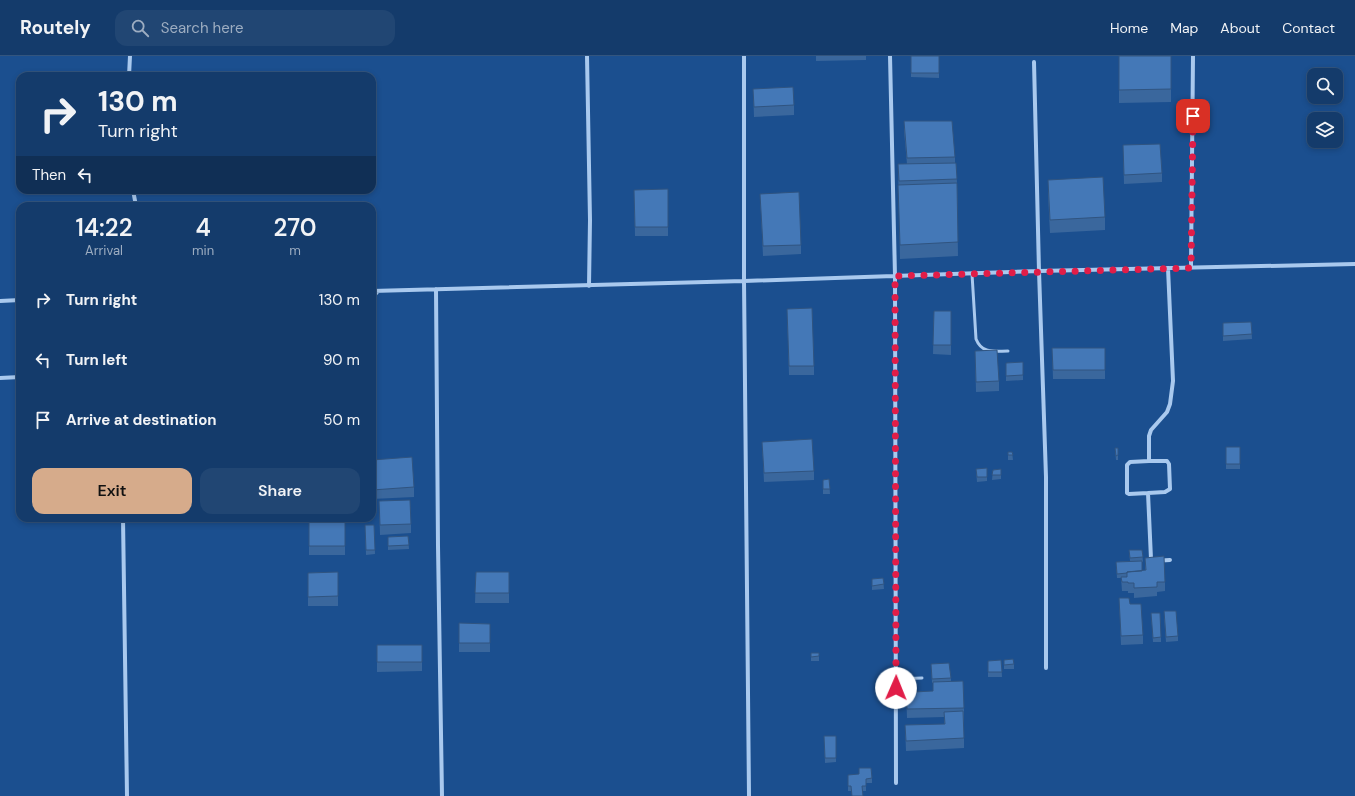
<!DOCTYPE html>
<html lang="en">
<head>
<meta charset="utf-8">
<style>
	body { margin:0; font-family:"DM Sans",sans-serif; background:#214673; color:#f1f3f6; height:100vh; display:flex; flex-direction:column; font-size:15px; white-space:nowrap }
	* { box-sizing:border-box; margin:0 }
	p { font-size:13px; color:#9dadc1 }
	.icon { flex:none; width:22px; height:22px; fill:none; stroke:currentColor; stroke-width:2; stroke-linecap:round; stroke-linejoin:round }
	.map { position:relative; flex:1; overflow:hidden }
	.side { position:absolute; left:16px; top:146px; width:360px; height:320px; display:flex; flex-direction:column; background:#143b6b; border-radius:12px; box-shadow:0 2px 6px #0003,0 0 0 1px #33557e }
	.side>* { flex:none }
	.guide { position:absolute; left:16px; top:16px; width:360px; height:122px; border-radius:12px; box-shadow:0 2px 6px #0003,0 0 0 1px #33557e; background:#143b6b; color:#f1f3f6; overflow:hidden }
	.tools { position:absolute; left:1307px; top:12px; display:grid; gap:8px }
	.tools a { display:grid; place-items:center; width:36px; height:36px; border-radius:8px; background:#143b6b; box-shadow:0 2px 6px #0003,0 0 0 1px #33557e; font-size:20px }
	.pin { position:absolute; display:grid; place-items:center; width:34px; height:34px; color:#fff; margin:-17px; border-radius:8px; box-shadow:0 2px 6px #0006 }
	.me { position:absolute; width:44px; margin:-22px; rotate:1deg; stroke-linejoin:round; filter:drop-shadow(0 0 3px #0008) }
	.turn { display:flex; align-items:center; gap:14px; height:84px; padding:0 16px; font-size:18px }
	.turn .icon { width:52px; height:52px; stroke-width:2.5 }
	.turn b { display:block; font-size:28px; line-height:34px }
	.then { display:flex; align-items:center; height:38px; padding:0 16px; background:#0003; gap:8px; font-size:15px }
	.eta { display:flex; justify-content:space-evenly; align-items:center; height:68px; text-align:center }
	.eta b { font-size:24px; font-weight:600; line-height:28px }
	.primary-button { display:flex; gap:8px; margin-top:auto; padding:8px 16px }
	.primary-button a { flex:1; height:46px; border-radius:12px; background:#d6ab8b; color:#111; font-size:16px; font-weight:600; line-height:46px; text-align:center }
	.primary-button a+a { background:#214673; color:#f1f3f6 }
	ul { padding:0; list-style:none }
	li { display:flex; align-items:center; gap:12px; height:60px; padding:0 16px }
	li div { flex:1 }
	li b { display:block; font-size:15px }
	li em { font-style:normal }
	header { display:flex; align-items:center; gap:24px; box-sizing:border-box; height:56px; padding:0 20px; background:#143b6b; border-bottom:1px solid #33557e }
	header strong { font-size:19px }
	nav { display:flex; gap:22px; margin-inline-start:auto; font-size:14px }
	.search { width:280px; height:36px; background:#214673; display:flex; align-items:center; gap:10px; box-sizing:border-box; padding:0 14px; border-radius:12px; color:#9dadc1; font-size:15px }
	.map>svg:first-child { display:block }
</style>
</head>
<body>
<header>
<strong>Routely</strong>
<div class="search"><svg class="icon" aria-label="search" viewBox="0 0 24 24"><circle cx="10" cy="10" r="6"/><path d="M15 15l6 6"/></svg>Search here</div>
<nav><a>Home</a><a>Map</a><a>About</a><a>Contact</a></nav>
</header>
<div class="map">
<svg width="1355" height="740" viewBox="0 0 1355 740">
	<rect width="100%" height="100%" fill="#1b4f8f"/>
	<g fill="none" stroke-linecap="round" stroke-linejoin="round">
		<path stroke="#a9c9ee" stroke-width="3" d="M972,218L976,283C982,298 994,295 1008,295
			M896,623L922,622"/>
		<path stroke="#a9c9ee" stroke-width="4" d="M587,0L590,164L589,230
			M744,0V225L749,740
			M890,0L895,220L896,727
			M1034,6L1039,215L1046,421V612
			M129,20L130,0
			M133,134L136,150
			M1191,211L1193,0
			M1168,212L1173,325L1170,348L1167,356L1151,374L1149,380V405H1167L1169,408L1170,433L1165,436L1148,437L1151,503L1153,505L1170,504
			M436,233L438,490L442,740
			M372,235L744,225L1039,215L1355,208
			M372,242L378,235
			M0,245L20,244
			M0,322L20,321
			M1148,437L1129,438L1127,437V409L1130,406L1149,405
			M123,462L127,740"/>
	</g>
	<path fill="#3a679d" d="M816,0H866V4L816,5Z
		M911,0H939V22L911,21Z
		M1119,0H1171V46L1119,47Z
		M753,33L794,49V59L754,61Z
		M904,65L955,101V107H956L957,127L958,200L900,203L898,108H907L904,75Z
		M1123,89L1162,117V126L1124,128Z
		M1048,124L1105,161V174L1050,177L1048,138Z
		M668,133V180H635L634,134Z
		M760,138L801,189V198L763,200Z
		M787,253L814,310V319H789Z
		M934,255H951V299L933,298Z
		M1251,266L1252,283L1223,285V267Z
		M1052,292H1105V323H1053Z
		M975,295L999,325V335L976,336Z
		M1023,306V324L1006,325V307Z
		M762,386L814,415V424L764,426Z
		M1226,391H1240V413H1226Z
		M1115,392H1118V404H1116Z
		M1008,396H1012L1013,404H1008Z
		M372,404L414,431V441L372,443Z
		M976,413L987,421V425L977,426Z
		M1001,413V423L992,424L993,414Z
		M829,423L830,438H823V424Z
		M379,445L411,468V477L380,479Z
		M309,462H345V499H309Z
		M365,469H374L375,498L366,499Z
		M408,480L409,493L388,494V481Z
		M1129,494H1142L1143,506H1142V515H1145V502L1165,526V535L1157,536V540L1134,542V537H1128V535H1122L1121,522H1117L1116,506L1130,505Z
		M338,516V550H308V517Z
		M476,516H509V547H475Z
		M883,522L884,533L872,534V523Z
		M1119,542L1130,548L1143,579V588L1121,589Z
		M1151,557L1161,581V586H1153Z
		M1164,560L1178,580V585L1166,586Z
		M459,567L490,568V596H459Z
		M377,589H422V615L377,616Z
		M811,597H819V605H811Z
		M1001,604L1002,621H988V605Z
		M1004,604L1014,608V613H1004Z
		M931,608L951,622V625L964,652V692L906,695L905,669L944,668V661L907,662L906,633L914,636L933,635V627H932Z
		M824,680H836V706L825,707Z
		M848,719L872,722V727H866V735H848Z"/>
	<path fill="#4478b7" stroke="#305480" d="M911,0H939V17H911Z
		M1119,0H1171V33L1119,34Z
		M793,31L794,49L754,51L753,33Z
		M904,65H952L955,101L907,102Z
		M1160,88L1162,117L1124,119L1123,89Z
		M956,107L957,123L899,125L898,108Z
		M1103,121L1105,161L1050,164L1048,124Z
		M957,127L958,186L900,189L898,129Z
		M668,133V171H635L634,134Z
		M799,136L801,189L763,190L760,138Z
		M812,252L814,310H789L787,253Z
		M934,255H951V289H933Z
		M1251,266L1252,278L1223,280V267Z
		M1052,292H1105V314H1053Z
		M997,294L999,325L976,326L975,295Z
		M1023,306V319L1006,320V307Z
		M812,383L814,415L764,417L762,386Z
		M1226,391H1240V408H1226Z
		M1115,392H1118V399L1116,400Z
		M1008,396H1012L1013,399H1008Z
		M412,401L414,431L372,434V404Z
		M987,412V421H977L976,413Z
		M1001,413V419H992L993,414Z
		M829,423L830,433H823V424Z
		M410,444L411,468L380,469L379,445Z
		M309,462H345V490H309Z
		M365,469H374L375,494H366Z
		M408,480L409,489L388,490V481Z
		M1129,494H1142L1143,501L1130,502Z
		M1164,500L1165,526H1157V531L1134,532V527H1128V526H1122L1121,521H1127V516L1146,514L1145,502Z
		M1142,505V515L1127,516V517L1117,518L1116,506Z
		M338,516V540L308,541V517Z
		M476,516H509V537H475Z
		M883,522L884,528L872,530V523Z
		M1119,542H1129L1130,548H1141L1143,579L1121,580Z
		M1164,555H1176L1178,580L1166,581Z
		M1151,557H1160L1161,581L1153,582Z
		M459,567L490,568V587H459Z
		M377,589H422V606H377Z
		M811,597H819V600L811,601Z
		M1013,603L1014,608L1004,609V604Z
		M1001,604L1002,616H988V605Z
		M949,607L951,622L932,623L931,608Z
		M963,625L964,652L907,653L906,633H914V636L933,635V626Z
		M963,655L964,682L906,685L905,669L945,668L944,656Z
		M824,680H836V702H825Z
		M859,712H871L872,722L866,723V730H862L863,740H852L851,730H848V719L859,718Z"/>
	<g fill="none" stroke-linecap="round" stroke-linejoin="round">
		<path stroke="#e11d48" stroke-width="7" stroke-dasharray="0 12.6" d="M896,632L895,220L1191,212L1193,60"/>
	</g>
</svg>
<div class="tools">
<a><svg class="icon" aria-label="search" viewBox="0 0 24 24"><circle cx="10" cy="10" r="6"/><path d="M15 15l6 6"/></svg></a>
<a><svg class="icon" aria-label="layers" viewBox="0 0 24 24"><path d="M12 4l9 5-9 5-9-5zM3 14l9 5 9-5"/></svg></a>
</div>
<div class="pin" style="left:1193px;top:60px;background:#d93025"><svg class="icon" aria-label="arrive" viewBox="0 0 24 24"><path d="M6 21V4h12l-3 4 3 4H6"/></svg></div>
<svg class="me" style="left:896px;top:632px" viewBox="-20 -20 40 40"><circle r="19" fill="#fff"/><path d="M0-13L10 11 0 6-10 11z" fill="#e11d48"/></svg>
<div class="guide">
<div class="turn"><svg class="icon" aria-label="right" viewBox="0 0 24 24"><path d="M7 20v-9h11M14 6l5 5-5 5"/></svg><div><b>130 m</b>Turn right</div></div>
<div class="then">Then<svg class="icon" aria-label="left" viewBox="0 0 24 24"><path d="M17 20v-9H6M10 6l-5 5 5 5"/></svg></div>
</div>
<section class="side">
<div class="eta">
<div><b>14:22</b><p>Arrival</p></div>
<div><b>4</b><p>min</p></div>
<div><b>270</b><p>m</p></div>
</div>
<ul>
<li><svg class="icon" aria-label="right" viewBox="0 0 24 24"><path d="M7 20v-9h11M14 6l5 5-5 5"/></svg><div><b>Turn right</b></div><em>130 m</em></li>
<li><svg class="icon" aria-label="left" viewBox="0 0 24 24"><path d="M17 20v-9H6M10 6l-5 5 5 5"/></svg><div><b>Turn left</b></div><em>90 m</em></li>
<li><svg class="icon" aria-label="arrive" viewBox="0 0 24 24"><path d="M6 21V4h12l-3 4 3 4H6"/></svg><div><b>Arrive at destination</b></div><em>50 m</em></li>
</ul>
<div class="primary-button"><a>Exit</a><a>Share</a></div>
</section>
</div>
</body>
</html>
